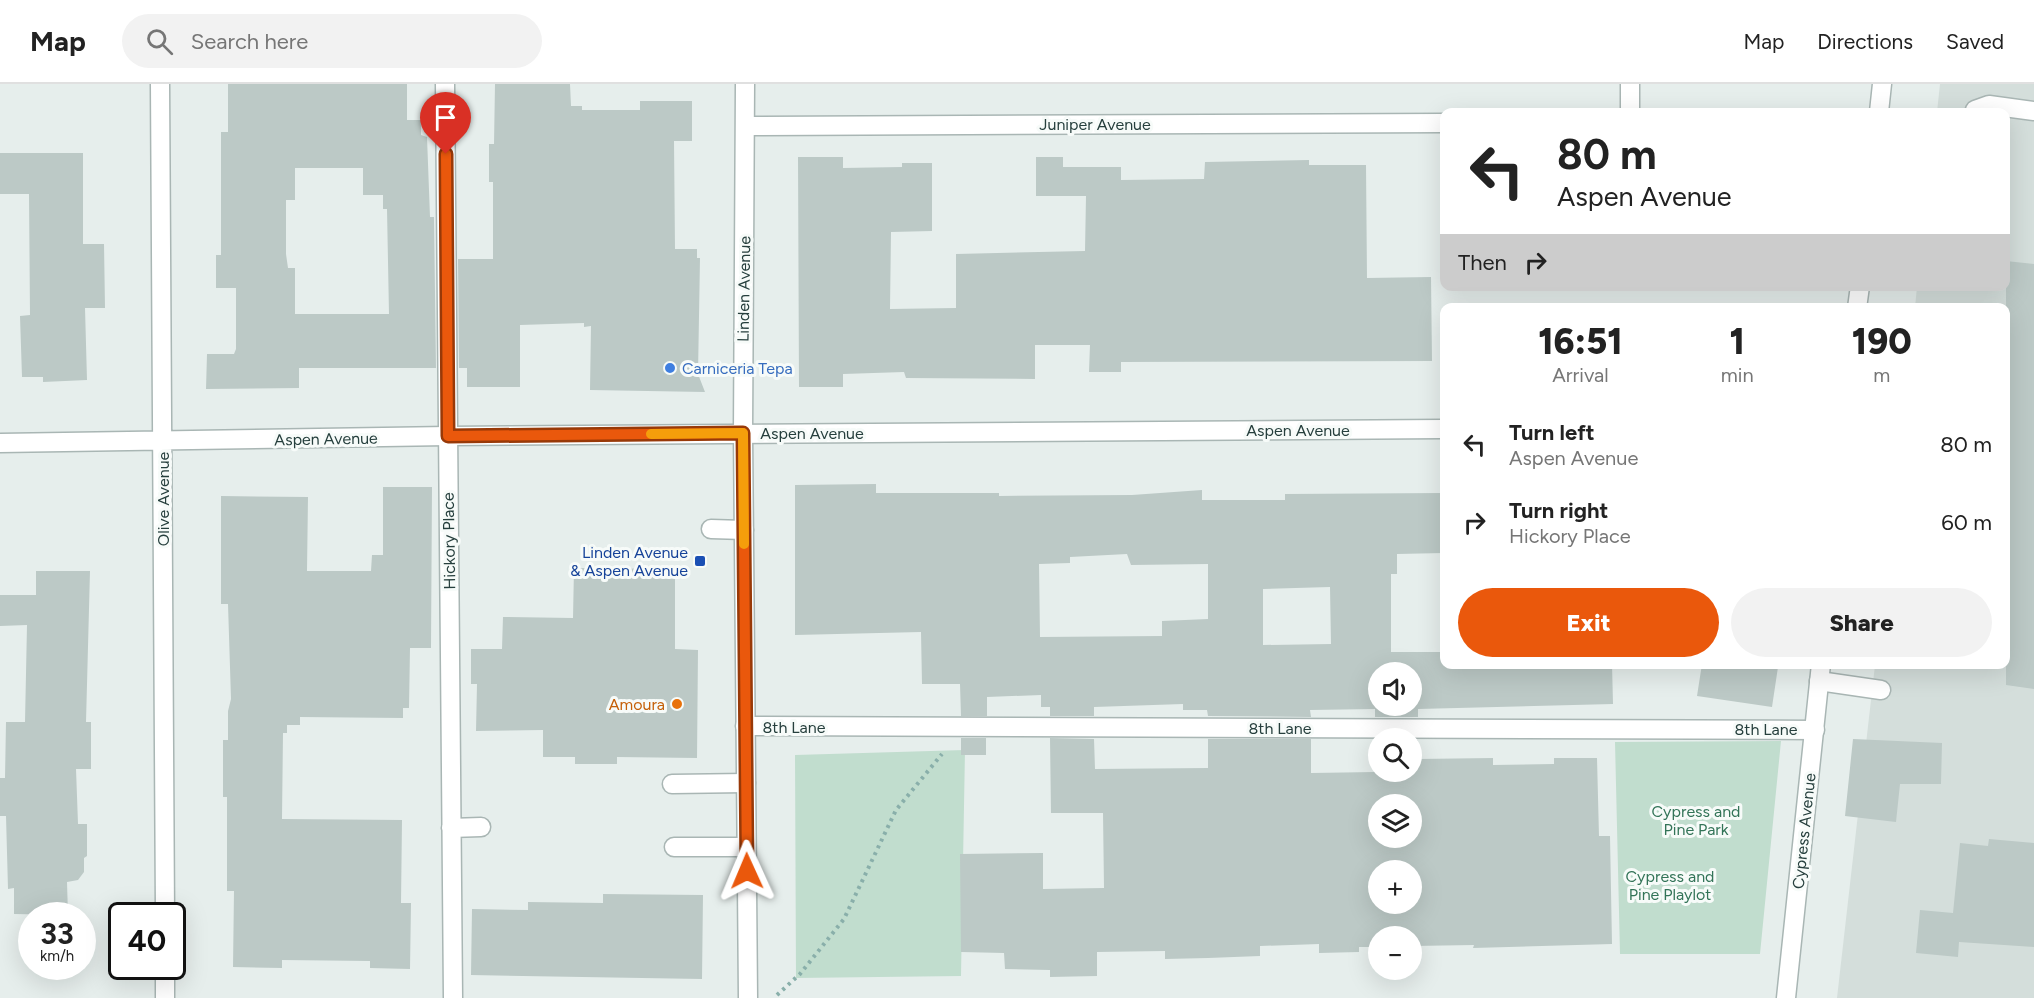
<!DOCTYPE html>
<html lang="en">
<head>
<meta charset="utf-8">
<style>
	body { margin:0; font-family:Figtree,sans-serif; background:#f2f2f2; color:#222; height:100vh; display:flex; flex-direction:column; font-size:22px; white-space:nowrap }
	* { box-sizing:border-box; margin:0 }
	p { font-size:20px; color:#767676 }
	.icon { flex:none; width:33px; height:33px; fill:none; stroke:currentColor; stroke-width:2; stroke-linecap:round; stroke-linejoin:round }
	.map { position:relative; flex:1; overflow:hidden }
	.drawer { position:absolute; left:1440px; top:219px; width:570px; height:366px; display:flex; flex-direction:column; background:#fff; border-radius:12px; box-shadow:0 6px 24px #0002 }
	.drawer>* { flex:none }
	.guide { position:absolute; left:1440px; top:24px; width:570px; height:183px; border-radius:12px; box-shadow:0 6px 24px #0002; background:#fff; color:#222; overflow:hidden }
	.tools { position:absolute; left:1368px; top:578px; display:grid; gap:12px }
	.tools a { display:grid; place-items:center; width:54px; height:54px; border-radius:50%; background:#fff; box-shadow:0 6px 24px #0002; font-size:30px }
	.speed { position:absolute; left:18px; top:818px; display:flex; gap:12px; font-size:30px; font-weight:700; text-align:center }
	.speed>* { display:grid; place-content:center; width:78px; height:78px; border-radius:50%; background:#fff; box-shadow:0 6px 24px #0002; line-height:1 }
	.speed small { font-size:15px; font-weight:400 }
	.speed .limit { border:3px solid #111; border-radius:9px; background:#fff; color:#111 }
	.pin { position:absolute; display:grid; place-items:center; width:51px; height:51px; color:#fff; margin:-62px -26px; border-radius:50% 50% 50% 0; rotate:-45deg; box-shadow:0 0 6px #0007 }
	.pin .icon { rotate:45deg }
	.me { position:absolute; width:66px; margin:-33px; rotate:359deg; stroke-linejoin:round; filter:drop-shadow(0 0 4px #0008) }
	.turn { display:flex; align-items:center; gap:21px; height:126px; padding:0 18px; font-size:27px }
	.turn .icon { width:78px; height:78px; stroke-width:2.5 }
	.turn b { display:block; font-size:42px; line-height:51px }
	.then { display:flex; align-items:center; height:57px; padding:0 18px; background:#0003; gap:12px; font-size:22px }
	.eta { display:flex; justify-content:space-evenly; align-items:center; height:102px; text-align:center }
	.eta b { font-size:36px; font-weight:800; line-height:42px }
	.action { display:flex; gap:12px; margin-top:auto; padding:12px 18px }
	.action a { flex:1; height:69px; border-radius:36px; background:#ea580c; color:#fff; font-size:24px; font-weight:800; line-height:69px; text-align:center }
	.action a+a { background:#f2f2f2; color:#222 }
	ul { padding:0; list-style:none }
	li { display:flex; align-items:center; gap:18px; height:78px; padding:0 18px }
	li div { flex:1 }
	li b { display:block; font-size:22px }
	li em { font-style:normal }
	header { display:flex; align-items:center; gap:36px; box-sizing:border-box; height:84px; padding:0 30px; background:#fff; border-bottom:2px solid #e0e0e0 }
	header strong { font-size:28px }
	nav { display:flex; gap:33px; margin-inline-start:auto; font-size:21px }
	.search { width:420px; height:54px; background:#f2f2f2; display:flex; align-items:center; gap:15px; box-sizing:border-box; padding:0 21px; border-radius:33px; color:#767676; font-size:22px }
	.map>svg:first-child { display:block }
</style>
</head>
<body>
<header>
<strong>Map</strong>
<div class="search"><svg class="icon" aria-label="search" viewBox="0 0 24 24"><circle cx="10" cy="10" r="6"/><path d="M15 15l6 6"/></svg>Search here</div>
<nav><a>Map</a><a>Directions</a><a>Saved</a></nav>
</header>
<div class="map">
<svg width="2034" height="914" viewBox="0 0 2034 914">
	<rect width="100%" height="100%" fill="#e6eeec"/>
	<path fill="#d4dedb" d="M1940,0H2034V914H1837L1875,581L2006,580V224L1915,223L1917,203L2006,202V28H1937Z"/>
	<path fill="#c1ddce" d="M1781,657L1760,870H1620L1615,658Z
		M965,666L961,892L796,894L795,671Z"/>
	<path fill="#bcc9c6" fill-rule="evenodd" d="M228,0H407V36H421V51L427,53L430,133H434L436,284H299V304L206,305L207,270H234L236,265V204H216V171H221V48H228ZM295,84H363V111H383V125H387L389,230H295V184H288L286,170V116H295Z
		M495,0H570L571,22H582V26H640V17H692V57H674L675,165H697V174H700L698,290L705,308L590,306L591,242L584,243V239L520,241V303H467V284H459L458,175H493V98H489V60H494Z
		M0,69H83V160H104L105,224H85L87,296L43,298V293H22L20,232L30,231L29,110H0Z
		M798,73H843V84L902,83V79H932V147L891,148L890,225L956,224V170L1085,167L1086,112H1036V73H1063V83H1121V96L1204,95L1205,78L1309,76V81H1366L1367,194L1431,193L1432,277L1121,278V288H1089L1090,261H1035V295L906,294L904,288L843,290V303H799Z
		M2006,177L2034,180V605L2006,601Z
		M876,400V409H999V412L1132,411L1202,406V416H1285V410L1443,409L1444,469L1397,470V490H1391V568H1444V580H1612L1613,620L1418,625V633H1375V625L1310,626L1311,633L1208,632L1207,626H1183V620L1094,623V632H1050V623H1041V611L987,613V632H961L960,600H922L921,548L795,551V401ZM1127,470L1131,481L1208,480V535L1162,537V552L1040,553L1039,480L1070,479V473ZM1330,503L1331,560L1263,561V505ZM1378,588H1412V621H1378Z
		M383,403H432L431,564H410L409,624H403V634L300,633V641H287V649H283L282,735L402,736L401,819H411L410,885L370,884V877L282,876V884L233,883L234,807H227V713H223V656H228V627L231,615L228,520H221V412L308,413L307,487H371L372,471H383Z
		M574,484L675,485V565L698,566L697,674L617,673V680H575V673H543V646L476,647L477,600H471V565H502L503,533L573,534Z
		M36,487H90L86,638H91V685H76L78,740H87V772L84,774V788L78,796L67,798L68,831L14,830V804L8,805L6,732H0V694H5L6,638H25L27,541L0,542V511H36Z
		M1702,580L1778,583L1772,623L1697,612Z
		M961,654H986V671H961Z
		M1050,654L1094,655L1095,685L1208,684V655H1311V689L1375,688V656H1378V687H1412V656H1418V675L1493,674V681L1554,680V674H1597L1599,752H1610L1612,860L1473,864L1474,861L1412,862V852H1378V863H1359V868L1319,869V860L1260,862V872L1208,874L1165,875V867L1097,868V892L1050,893V886L1005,885L1004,869L961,868L960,770L1043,769V805L1104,804L1103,729H1051ZM1378,720H1412V753H1378ZM1378,786H1412V819H1378Z
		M1853,655L1942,659L1941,700H1900L1896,738L1845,732Z
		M1989,755L2034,759V863L1959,858L1958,873L1916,869L1920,826L1953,829L1960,759L1988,762Z
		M603,810L703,811L702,895L471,891L472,825L528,826V818L603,819Z"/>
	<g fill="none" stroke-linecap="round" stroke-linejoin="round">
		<defs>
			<path id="service" d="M445,0L453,914
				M1630,0V28
				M1975,26L1989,21L2034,27
				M746,42L1444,39
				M711,445L744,446
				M1819,597L1881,606
				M745,642L1815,646
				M672,700L746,699
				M451,744L481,743
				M674,763H746"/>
			<path id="minor" d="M160,0L165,831
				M1879,28L1882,0
				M1857,224L1860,202
				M0,359L448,352L1444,345
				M165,882V914
				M1786,914L1821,580"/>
			<path id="tertiary" d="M745,0L743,349L748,914"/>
		</defs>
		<use href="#service" stroke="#a9b6b4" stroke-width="21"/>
		<use href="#minor" stroke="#a9b6b4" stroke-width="21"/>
		<use href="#tertiary" stroke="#a9b6b4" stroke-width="21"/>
		<path stroke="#89afaa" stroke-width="4" stroke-dasharray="3 4.5" stroke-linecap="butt" d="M777,911L800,890L844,835L896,726L942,670"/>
		<use href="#service" stroke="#fff" stroke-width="18"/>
		<use href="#minor" stroke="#fff" stroke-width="18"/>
		<use href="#tertiary" stroke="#fff" stroke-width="18"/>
	</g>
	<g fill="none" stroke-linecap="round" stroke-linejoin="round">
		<defs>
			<path id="route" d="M446,70L448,352L743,349L747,787"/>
		</defs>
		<use href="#route" stroke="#983908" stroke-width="15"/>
		<use href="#route" stroke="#ea580c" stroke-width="10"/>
		<path stroke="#f59e0b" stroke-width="10" d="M651,350L743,349L744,460"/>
	</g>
	<circle fill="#3f7fe0" stroke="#f7fbf9" stroke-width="2" cx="670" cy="284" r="6"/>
	<rect fill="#1a4fb4" stroke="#f7fbf9" stroke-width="2" x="694" y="471" width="12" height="12" rx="3"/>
	<circle fill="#e8710a" stroke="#f7fbf9" stroke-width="2" cx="677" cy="620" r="6"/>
	<g text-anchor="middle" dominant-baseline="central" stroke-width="6" stroke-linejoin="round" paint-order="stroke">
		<g font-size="16" fill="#263f3d" stroke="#f7fbf9">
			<text x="1095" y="40">Juniper Avenue</text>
			<text transform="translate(744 205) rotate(-89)">Linden Avenue</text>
			<text x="1298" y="346">Aspen Avenue</text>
			<text x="812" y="349">Aspen Avenue</text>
			<text transform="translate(326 355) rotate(-1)">Aspen Avenue</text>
			<text transform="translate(163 415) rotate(-90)">Olive Avenue</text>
			<text transform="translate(449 457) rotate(-91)">Hickory Place</text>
			<text x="794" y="643">8th Lane</text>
			<text x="1280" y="644">8th Lane</text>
			<text x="1766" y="645">8th Lane</text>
			<text transform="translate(1804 747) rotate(-84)">Cypress Avenue</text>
		</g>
		<g font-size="16" fill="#366cbe" stroke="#f7fbf9" text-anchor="start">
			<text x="682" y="284">Carniceria Tepa</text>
		</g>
		<g font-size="16" fill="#164399" stroke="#f7fbf9" text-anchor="end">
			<text x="688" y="468">Linden Avenue<tspan x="688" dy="18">&amp; Aspen Avenue</tspan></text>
		</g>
		<g font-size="16" fill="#c56008" stroke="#f7fbf9" text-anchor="end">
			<text x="665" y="620">Amoura</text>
		</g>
		<g font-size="16" fill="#337458" stroke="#f7fbf9">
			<text x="1696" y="727">Cypress and<tspan x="1696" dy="18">Pine Park</tspan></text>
			<text x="1670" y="792">Cypress and<tspan x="1670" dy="18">Pine Playlot</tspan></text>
		</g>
	</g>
</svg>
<div class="tools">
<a><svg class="icon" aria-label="sound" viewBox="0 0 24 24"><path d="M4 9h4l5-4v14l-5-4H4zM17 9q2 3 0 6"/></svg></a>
<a><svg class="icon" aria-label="search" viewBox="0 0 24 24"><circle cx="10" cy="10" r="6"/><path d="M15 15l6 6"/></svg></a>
<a><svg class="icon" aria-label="layers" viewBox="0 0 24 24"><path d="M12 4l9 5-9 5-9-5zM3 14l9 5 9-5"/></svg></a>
<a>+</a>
<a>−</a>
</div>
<div class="speed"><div>33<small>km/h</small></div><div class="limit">40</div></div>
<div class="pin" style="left:446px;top:70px;background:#d93025"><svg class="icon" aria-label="arrive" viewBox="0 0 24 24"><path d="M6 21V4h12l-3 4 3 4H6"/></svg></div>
<svg class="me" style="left:747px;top:787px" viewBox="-20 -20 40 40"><path d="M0-17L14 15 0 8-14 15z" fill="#ea580c" stroke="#fff" stroke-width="4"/></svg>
<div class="guide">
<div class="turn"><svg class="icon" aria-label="left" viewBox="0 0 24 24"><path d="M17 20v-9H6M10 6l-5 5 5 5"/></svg><div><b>80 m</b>Aspen Avenue</div></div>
<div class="then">Then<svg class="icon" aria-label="right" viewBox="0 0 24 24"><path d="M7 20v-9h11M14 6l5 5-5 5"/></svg></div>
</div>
<section class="drawer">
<div class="eta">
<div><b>16:51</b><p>Arrival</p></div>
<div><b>1</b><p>min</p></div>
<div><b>190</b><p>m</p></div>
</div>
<ul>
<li><svg class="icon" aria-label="left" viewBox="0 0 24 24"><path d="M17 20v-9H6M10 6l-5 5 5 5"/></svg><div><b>Turn left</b><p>Aspen Avenue</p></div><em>80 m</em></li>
<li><svg class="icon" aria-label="right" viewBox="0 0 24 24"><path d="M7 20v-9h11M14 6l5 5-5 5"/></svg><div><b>Turn right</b><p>Hickory Place</p></div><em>60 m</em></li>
</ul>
<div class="action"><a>Exit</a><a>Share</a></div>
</section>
</div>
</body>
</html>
